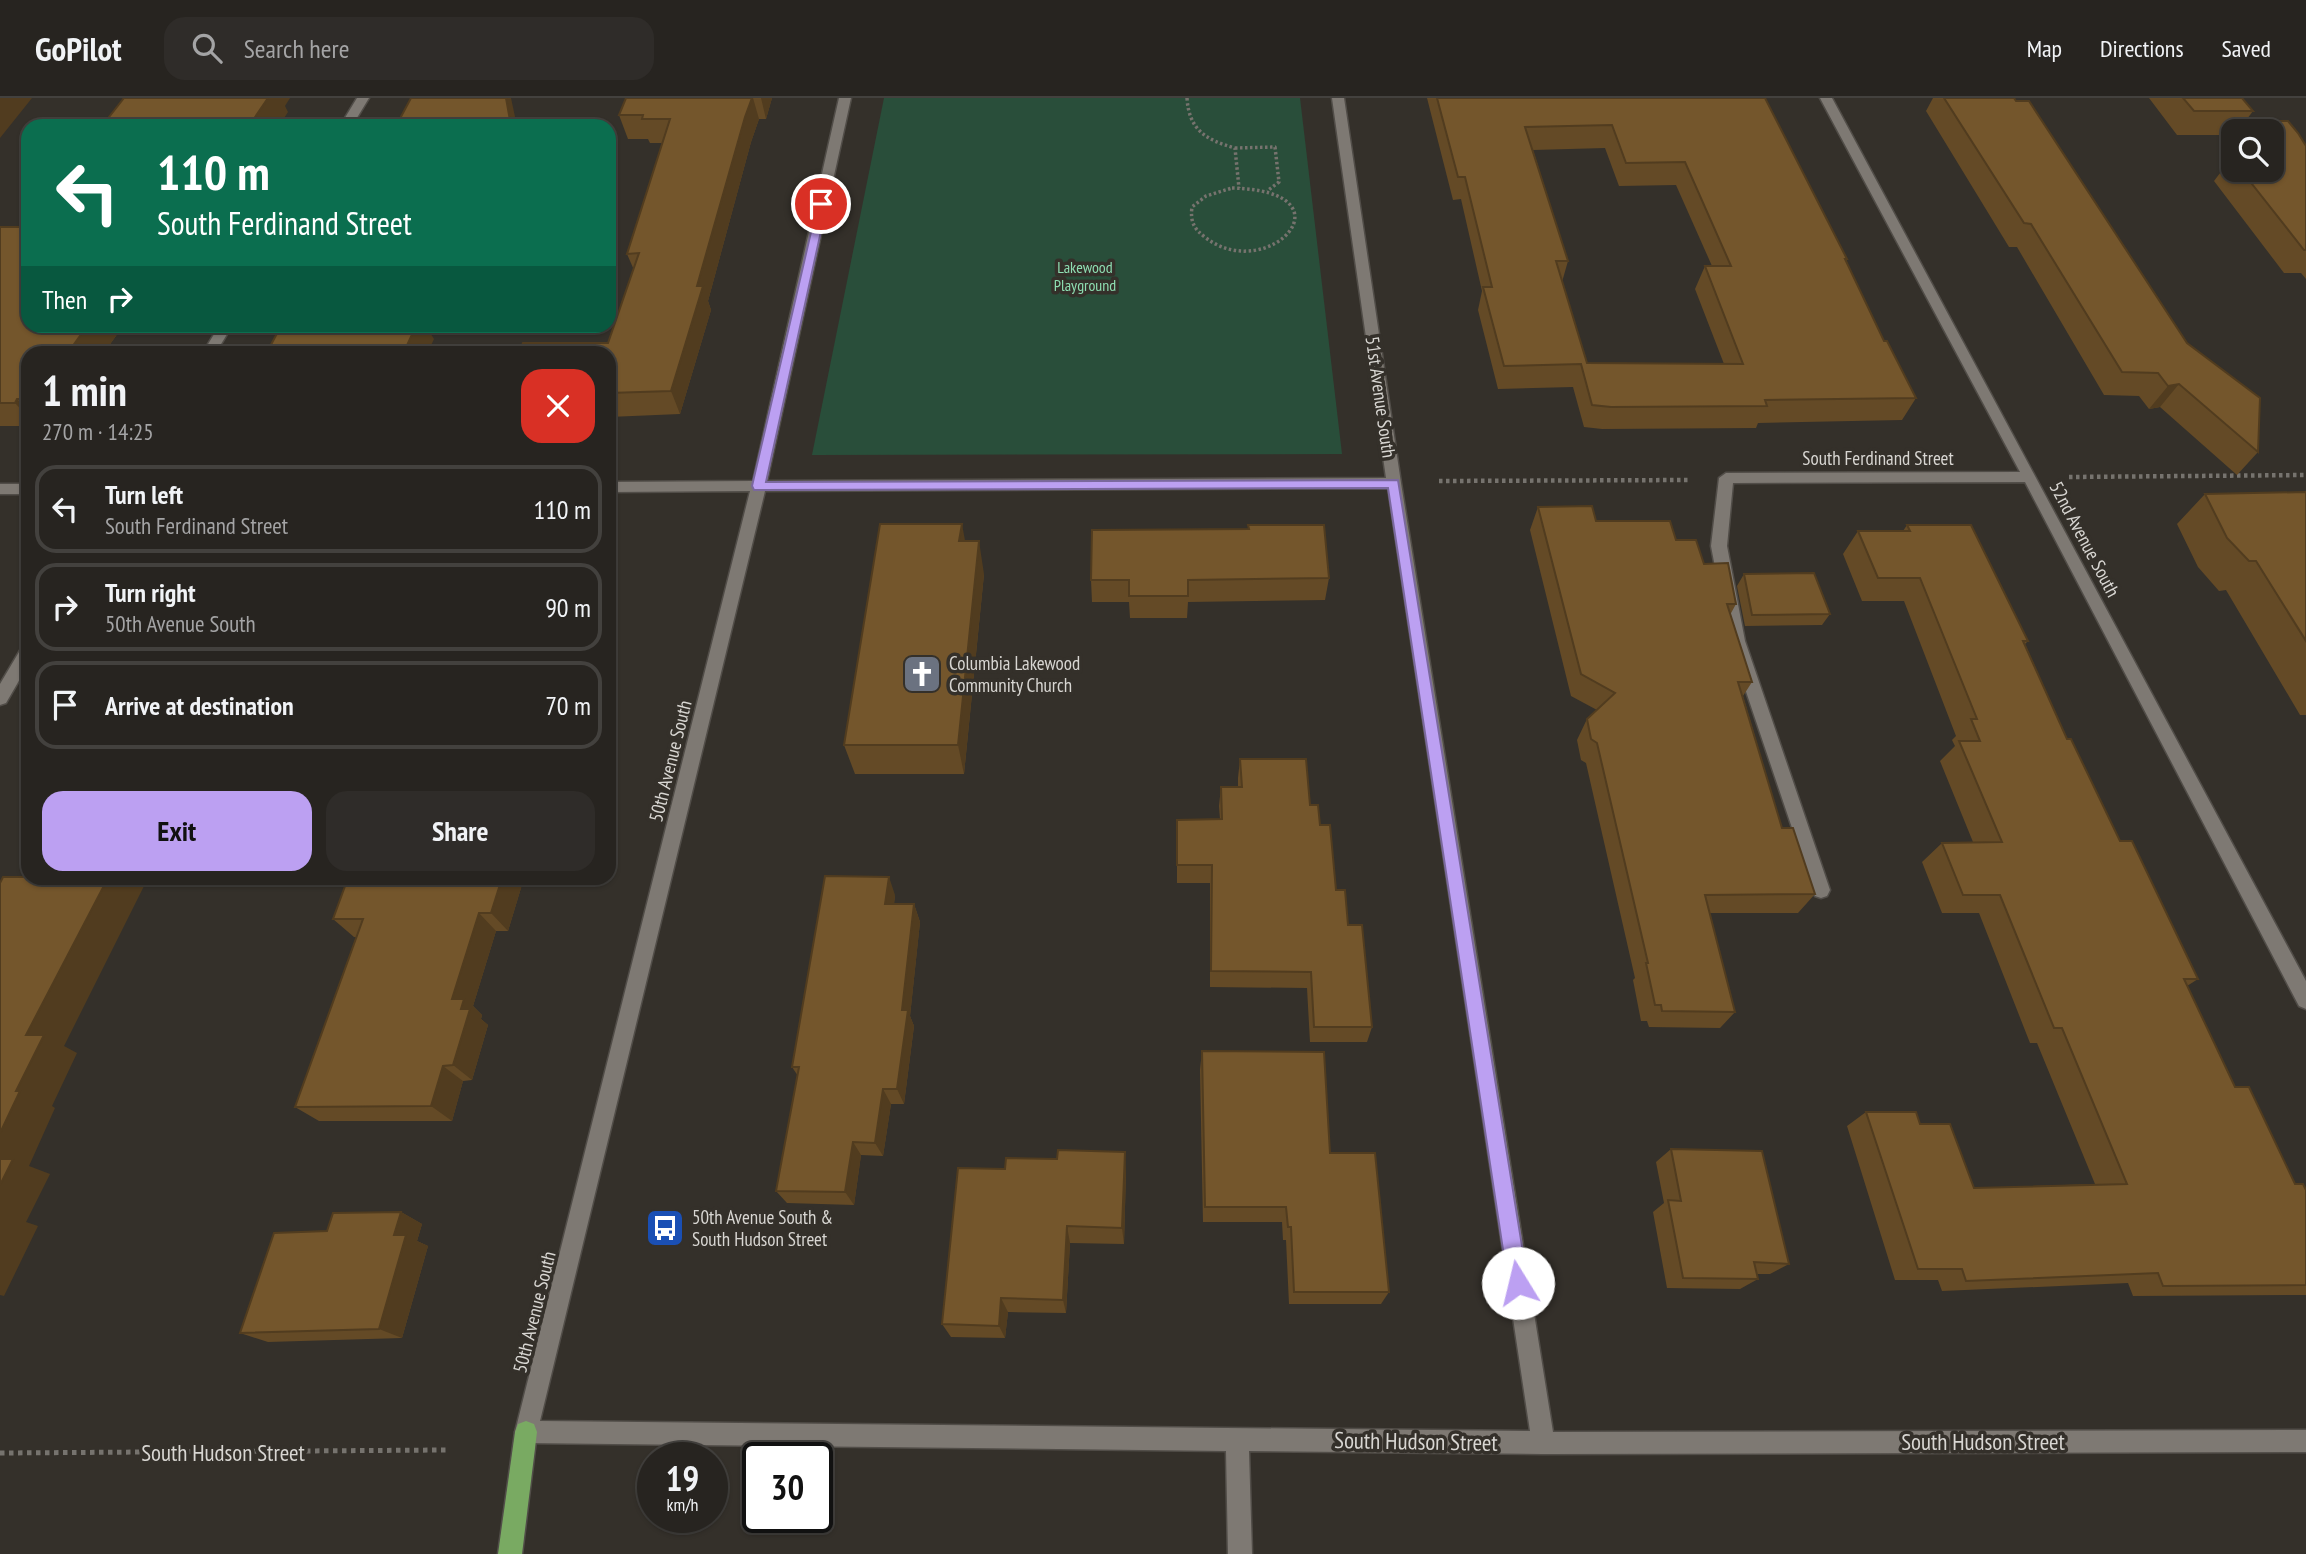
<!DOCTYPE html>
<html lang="en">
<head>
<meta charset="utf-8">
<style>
	body { margin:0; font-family:"PT Sans Narrow",sans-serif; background:#2f2c29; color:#f1f3f6; height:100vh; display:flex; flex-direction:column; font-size:26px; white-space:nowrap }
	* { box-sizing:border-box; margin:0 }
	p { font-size:23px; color:#a4a4a5 }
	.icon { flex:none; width:38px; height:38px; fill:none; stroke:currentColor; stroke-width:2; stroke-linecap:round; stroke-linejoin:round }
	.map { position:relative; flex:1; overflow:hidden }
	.sheet { position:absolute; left:21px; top:248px; width:595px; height:539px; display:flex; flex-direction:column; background:#272420; border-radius:21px; box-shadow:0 2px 5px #0004,0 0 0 2px #43413e }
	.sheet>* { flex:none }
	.top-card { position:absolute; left:21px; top:21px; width:595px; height:214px; border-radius:21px; box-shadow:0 2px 5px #0004,0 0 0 2px #43413e; background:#0b6e4f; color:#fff; overflow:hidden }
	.fabs { position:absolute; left:2221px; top:21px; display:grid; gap:14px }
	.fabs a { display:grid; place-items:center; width:63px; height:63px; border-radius:14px; background:#272420; box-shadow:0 2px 5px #0004,0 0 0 2px #43413e; font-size:35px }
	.speed { position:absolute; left:637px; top:1344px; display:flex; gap:14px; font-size:35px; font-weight:700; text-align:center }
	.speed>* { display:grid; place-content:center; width:91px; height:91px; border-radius:50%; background:#272420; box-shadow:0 2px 5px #0004,0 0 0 2px #43413e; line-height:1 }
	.speed small { font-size:18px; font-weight:400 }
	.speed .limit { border:4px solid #111; border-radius:10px; background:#fff; color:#111 }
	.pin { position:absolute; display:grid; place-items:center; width:60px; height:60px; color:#fff; margin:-30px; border:4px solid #fff; border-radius:50%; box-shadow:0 2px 7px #0007 }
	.me { position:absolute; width:77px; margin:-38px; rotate:351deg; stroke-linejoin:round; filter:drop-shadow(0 0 5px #0008) }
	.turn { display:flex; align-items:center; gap:24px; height:147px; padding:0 21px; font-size:32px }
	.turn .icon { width:91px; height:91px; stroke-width:2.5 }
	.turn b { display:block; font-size:49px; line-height:60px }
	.then { display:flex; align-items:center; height:66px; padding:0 21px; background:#0003; gap:14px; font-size:26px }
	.round { display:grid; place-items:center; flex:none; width:74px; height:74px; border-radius:21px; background:#2f2c29 }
	.head { display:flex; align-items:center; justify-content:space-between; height:119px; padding:0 21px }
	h1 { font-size:42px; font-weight:800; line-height:52px }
	.button { display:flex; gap:14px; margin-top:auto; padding:14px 21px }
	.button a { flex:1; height:80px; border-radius:21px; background:#bca0f2; color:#111; font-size:28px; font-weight:800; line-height:80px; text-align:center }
	.button a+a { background:#2f2c29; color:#f1f3f6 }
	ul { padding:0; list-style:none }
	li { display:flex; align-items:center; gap:21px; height:88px; margin:0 14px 10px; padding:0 7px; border:4px solid #43413e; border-radius:21px }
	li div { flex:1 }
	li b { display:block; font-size:26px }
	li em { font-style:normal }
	header { display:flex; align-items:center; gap:42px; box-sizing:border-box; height:98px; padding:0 35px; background:#272420; border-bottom:2px solid #43413e }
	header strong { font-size:33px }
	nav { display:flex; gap:38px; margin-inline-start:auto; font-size:24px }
	.search { width:490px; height:63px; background:#2f2c29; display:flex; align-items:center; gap:18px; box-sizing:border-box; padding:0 24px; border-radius:21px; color:#a4a4a5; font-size:26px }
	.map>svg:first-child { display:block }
</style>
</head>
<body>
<header>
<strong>GoPilot</strong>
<div class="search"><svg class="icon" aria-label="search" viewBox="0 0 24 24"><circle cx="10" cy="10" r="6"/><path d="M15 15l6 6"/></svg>Search here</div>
<nav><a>Map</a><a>Directions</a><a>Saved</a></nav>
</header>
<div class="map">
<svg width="2306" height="1456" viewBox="0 0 2306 1456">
	<rect width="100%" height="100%" fill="#34302a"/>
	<path fill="#294e3a" d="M884,0H1300L1342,356L812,357Z"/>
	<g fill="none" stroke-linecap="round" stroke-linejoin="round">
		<defs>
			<path id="minor" d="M357,0H369L352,28H340Z
				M839,0H851L767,383L1386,380L1332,0H1344L1401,385L1553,1334L2306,1332V1354L1543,1356L1249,1353L1252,1456H1228L1226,1353L526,1345L518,1342L515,1334L750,393L609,394V384L753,383ZM1388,390L1530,1333L540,1323L765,393Z
				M1820,0H1832L2306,883V911L2299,908L2025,384L1733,385L1727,448L1745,543L1830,792L1827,798L1821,800L1815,798L1729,543L1711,448L1719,380L1726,375L2020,374Z
				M219,228H232L215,256H202Z
				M0,386H28V396H0Z
				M28,547V567L6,605L0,607V586L22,549Z"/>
			<path id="major" d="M526,1323L534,1326L537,1334L522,1456H498L515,1334L518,1326Z"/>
		</defs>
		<use href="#minor" stroke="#514d48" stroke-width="3"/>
		<use href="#major" stroke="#514d48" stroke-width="3"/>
		<path stroke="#76736e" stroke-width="3.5" stroke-dasharray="2.5 2.5" stroke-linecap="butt" d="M1187,0C1189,32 1206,42 1235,50L1239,90
			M1235,50L1275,49L1279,84L1267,93
			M1232,90C1356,93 1269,187 1206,140C1194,131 1190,124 1192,109L1206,98Z"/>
		<path stroke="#76736e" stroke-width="4.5" stroke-dasharray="3.5 3.5" stroke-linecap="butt" d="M2069,379L2306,377
			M1439,383L1690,382"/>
		<path stroke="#76736e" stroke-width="5" stroke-dasharray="4.5 4.5" stroke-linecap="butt" d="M0,1355L446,1352"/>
		<use href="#minor" fill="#7e7973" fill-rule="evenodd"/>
		<use href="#major" fill="#79aa62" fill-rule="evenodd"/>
	</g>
	<path fill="#644a26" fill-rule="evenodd" d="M626,0H772L766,21H759L751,44L708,203L711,212L680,316L609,319V256L519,255L608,245L634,172L627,156L662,45H650L648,41H628L619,17Z
		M1427,0H1765L1847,161L1846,164L1884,243L1916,300L1902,322L1758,325L1756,330L1602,331L1584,329L1573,289L1498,291L1478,212L1482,193L1461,101L1453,102ZM1605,50L1619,88L1676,87L1712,168H1705L1695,191L1724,266L1587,265L1562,184L1568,163L1533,52Z
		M1933,0H2014L2258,354L2237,377L2160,309L2149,311L2139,298L2104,297L2017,149H2009L1926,13Z
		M2149,0H2242L2253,13L2238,33H2233V37H2177Z
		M2306,48V181L2301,175H2284L2214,83L2233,58V72H2272Z
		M0,129L123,228L103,256H28V328H0Z
		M2306,394V617H2300L2226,492L2219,493L2198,469L2177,426L2205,396Z
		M1538,409L1676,442L1704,466L1736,506L1730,517L1752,584L1743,598L1782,730L1815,796L1798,815H1710L1735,914L1720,930L1649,929L1647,923H1641L1633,882L1635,880L1586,665L1581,662L1577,642L1587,621L1597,612L1571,598L1530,432Z
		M1907,427L2028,543L2025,546L2067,641L2120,743L2198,881L2187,888L2235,989L2295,1086L2306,1092V1197L2133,1198L2128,1185L1942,1193L1938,1182H1895L1847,1028L1866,1014L1920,1026L1974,1090L2095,1086L2037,945H2030L1979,815H1942L1922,764L1942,745L1973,744L1940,663L1955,648L1952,642L1956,638L1904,503H1862L1843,456L1858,433H1903Z
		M984,476L964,676H855L844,647Z
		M1744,476L1830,516L1822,527L1745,528L1737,488Z
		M1329,480L1325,502L1188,504L1187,520H1130L1129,504H1092L1091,482Z
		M1240,661L1310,707L1320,727L1336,792L1348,827L1372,929L1367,944H1310L1307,890L1210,889V785H1177V722L1220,721L1219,708L1221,689H1238V680Z
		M348,780H524L508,833H496L473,908L482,917L481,921L488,927L472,982L463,983L452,1023H319L295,1009L356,839H354L333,821Z
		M895,797L894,806H914L920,824L910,918L914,928L904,1006H891L883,1058L861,1057L854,1107L787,1105L776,1093L798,978L792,969Z
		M1202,953L1330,1055L1389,1194L1381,1206H1289L1286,1142H1283L1282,1124H1203L1200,972Z
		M1671,1051L1789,1166L1770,1176H1757L1758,1181L1740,1191L1667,1190L1653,1114L1664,1105L1656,1064Z
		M1126,1073L1124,1146L1070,1145L1066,1215L1008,1214L1005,1240L951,1239L942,1226Z
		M401,1114L422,1126L417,1143L428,1148L402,1240L268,1244L240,1235L327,1133Z"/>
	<path fill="#513c1f" d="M0,0H32L0,40Z
		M268,0H290L285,8L288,14L279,28H249Z
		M506,0H511L517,28H511Z
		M752,0H753L759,21L751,44L708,203L711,212L680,316L671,293L697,188L745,19Z
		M761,0H772L766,21Z
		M87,228H123L103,256H67Z
		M410,228H426L434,241L427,256H403Z
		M2179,286L2160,309L2149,311L2168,288Z
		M17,301L28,312V319L15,305Z
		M962,426L968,459L959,443Z
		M979,443L984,476L964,676L958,647Z
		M609,649L613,655L609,671Z
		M889,779L895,797L892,824L885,806Z
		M108,780H148L64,948L77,955L52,1008L55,1010L29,1068L50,1076L26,1124L38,1128L4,1198L0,1197V1035L16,993L26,937Z
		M502,780H524L508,833L491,815Z
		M914,806L920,824L910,918L914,928L904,1006L897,991L902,912Z
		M479,815L496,833L473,908L482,917L481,921L488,927L472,982L453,967L452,901Z
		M443,968L463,983L452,1023L431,1008Z
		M883,991L891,1006L883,1058L875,1045Z
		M853,1044L861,1057L854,1107L845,1094Z
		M1125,1054L1126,1073L1124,1146L1122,1130Z
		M401,1114L422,1126L417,1143L428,1148L402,1240L379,1231L394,1137Z
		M1067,1128L1070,1145L1066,1215L1063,1202Z
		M1001,1200L1008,1214L1005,1240L999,1228Z"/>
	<path fill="#74562c" stroke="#513c1f" stroke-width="2" fill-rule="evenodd" d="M124,0H268L249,28H102Z
		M411,0H506L511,28H396Z
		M626,0H752L745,19L697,188H703L671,293L609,295V256H499L519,255L523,245H608L639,155L627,156L670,21H642L643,17H619Z
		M1437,0H1765L1847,161H1845L1884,243H1887L1916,300L1765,302L1767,308L1611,309L1592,307L1581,266L1504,268L1483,189H1492L1465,79H1458ZM1612,27L1626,65L1685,64L1731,168H1705L1743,266L1587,265L1556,163H1568L1525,29Z
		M1944,0H2014L2016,3H2029L2187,245L2260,300L2258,354L2179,286L2168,288L2158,275L2122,274L2031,126L2024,125Z
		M2183,0H2242L2253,13H2194Z
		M2270,23H2288L2298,35L2306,48V152H2304L2241,72H2272V33H2259Z
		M28,124V228H87L67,256H28V301H17L15,305H0V129H24Z
		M281,228H416L403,256H266Z
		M2306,394V543L2256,463H2249L2227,440L2205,396Z
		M1592,408L1596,423H1670L1676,442H1696L1704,466L1728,465L1736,506H1727L1752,584H1738L1782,730H1793L1815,796L1705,797L1735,914L1662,913L1661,907H1655L1646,865H1648L1597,645L1591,641L1587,621L1615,595L1581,576L1538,409Z
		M880,426H962L959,443H979L958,647H844Z
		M1248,427H1324L1329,480L1188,482V498H1129V482H1091L1092,432L1249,431Z
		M1907,427H1971L2028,543H2023L2067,641H2071L2120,743H2132L2198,881H2184L2235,989H2249L2295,1086H2303L2306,1092V1187L2163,1188L2158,1175L1966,1183L1962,1171H1918L1866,1014H1916L1920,1026H1950L1974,1090L2127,1086L2062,930H2054L2000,797H1963L1942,745L2002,744L1959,643H1980L1971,621H1977L1920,480H1878L1858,433H1910Z
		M1814,475L1830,516L1752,517L1744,476Z
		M1240,661H1306L1310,707H1318L1320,727H1330L1336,792H1345L1348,827H1362L1372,929H1314L1311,874L1211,873L1212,767H1177V722L1222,721L1221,689H1242Z
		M28,770V780H108L26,937H44L16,993H20L0,1035V785L3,779H23Z
		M825,778L889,779L885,806H914L902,912H908L897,991H883L875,1045L853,1044L845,1094L776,1093L799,969H792Z
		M348,780H502L491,815H479L452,901H464L461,911H470L453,967L443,968L431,1008L295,1009L363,821H333Z
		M1202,953L1324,954L1330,1055H1375L1389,1194H1294L1291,1129H1288L1286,1109H1205Z
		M1671,1051L1762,1053L1789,1166L1754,1164L1758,1181L1683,1180L1668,1102L1681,1103Z
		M1058,1052L1125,1054L1122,1130L1067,1128L1063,1202L1001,1200L999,1228L942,1226L958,1070L1005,1071L1006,1060L1057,1061Z
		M0,1061H13L0,1087Z
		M401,1114L394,1137H406L379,1231L240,1235L274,1135L327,1133L333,1115Z"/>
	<path fill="#bca0f2" stroke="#7a689d" stroke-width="2" d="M818,104L827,106L766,384L1398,382L1528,1185L1525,1192L1518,1195L1511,1192L1508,1185L1388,390L754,392L752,388Z"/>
	<defs>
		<symbol id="church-square" viewBox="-11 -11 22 22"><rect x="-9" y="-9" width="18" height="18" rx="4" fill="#6b7280" stroke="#34302a"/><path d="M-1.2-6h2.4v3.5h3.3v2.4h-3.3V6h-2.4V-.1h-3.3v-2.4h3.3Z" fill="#fff"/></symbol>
		<symbol id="bus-square" viewBox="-11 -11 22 22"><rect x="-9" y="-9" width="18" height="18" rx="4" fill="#1a4fb4" stroke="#34302a"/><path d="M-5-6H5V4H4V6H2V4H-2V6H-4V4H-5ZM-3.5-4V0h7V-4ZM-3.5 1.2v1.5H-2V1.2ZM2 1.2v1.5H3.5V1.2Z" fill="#fff"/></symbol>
	</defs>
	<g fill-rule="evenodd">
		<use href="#church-square" x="900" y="554" width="44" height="44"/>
		<use href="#bus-square" x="643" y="1108" width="44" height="44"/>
	</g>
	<g text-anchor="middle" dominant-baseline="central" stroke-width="7" stroke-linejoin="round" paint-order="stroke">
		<g font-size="16" fill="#8edeb2" stroke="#34302a">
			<text x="1085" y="169">Lakewood<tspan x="1085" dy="18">Playground</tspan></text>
		</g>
		<g font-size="19" fill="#d8d6d2" stroke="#34302a">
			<text transform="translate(1381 299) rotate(82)">51st Avenue South</text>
			<text x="1878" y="360">South Ferdinand Street</text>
			<text transform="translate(2085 441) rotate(62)">52nd Avenue South</text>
			<text transform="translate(670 663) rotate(-76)">50th Avenue South</text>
			<text transform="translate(534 1214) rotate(-76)">50th Avenue South</text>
		</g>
		<g font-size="19" fill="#d8d6d2" stroke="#34302a" text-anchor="start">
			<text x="949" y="565">Columbia Lakewood<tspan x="949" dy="22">Community Church</tspan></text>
			<text x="692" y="1119">50th Avenue South &amp;<tspan x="692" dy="22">South Hudson Street</tspan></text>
		</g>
		<g font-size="23" fill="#d8d6d2" stroke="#34302a">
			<text transform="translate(1416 1343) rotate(1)">South Hudson Street</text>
			<text x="1983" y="1343">South Hudson Street</text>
			<text x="223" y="1354">South Hudson Street</text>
		</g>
	</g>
</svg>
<div class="fabs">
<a><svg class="icon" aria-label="search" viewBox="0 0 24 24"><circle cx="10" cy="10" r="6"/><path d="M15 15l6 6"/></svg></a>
</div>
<div class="speed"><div>19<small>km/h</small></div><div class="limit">30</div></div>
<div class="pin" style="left:821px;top:106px;background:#d93025"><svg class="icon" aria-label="arrive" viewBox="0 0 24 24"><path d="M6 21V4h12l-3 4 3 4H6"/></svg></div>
<svg class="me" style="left:1518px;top:1185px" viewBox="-20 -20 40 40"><circle r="19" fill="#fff"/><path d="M0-13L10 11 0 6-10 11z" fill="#bca0f2"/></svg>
<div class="top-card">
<div class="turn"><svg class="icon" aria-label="left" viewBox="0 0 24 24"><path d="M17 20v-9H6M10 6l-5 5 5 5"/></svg><div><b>110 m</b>South Ferdinand Street</div></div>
<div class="then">Then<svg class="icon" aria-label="right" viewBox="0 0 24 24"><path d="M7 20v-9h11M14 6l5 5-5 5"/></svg></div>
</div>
<section class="sheet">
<div class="head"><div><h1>1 min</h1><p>270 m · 14:25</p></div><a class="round" style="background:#d93025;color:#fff"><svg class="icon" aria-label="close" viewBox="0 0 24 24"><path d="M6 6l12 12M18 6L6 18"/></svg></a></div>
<ul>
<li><svg class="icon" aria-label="left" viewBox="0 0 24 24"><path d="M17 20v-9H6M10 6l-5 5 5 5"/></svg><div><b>Turn left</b><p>South Ferdinand Street</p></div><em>110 m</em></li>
<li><svg class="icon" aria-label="right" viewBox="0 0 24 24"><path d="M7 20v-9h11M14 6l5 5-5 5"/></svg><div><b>Turn right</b><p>50th Avenue South</p></div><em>90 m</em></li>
<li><svg class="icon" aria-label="arrive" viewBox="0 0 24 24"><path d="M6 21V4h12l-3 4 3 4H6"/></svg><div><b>Arrive at destination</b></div><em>70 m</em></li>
</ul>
<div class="button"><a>Exit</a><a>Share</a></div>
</section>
</div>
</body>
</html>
